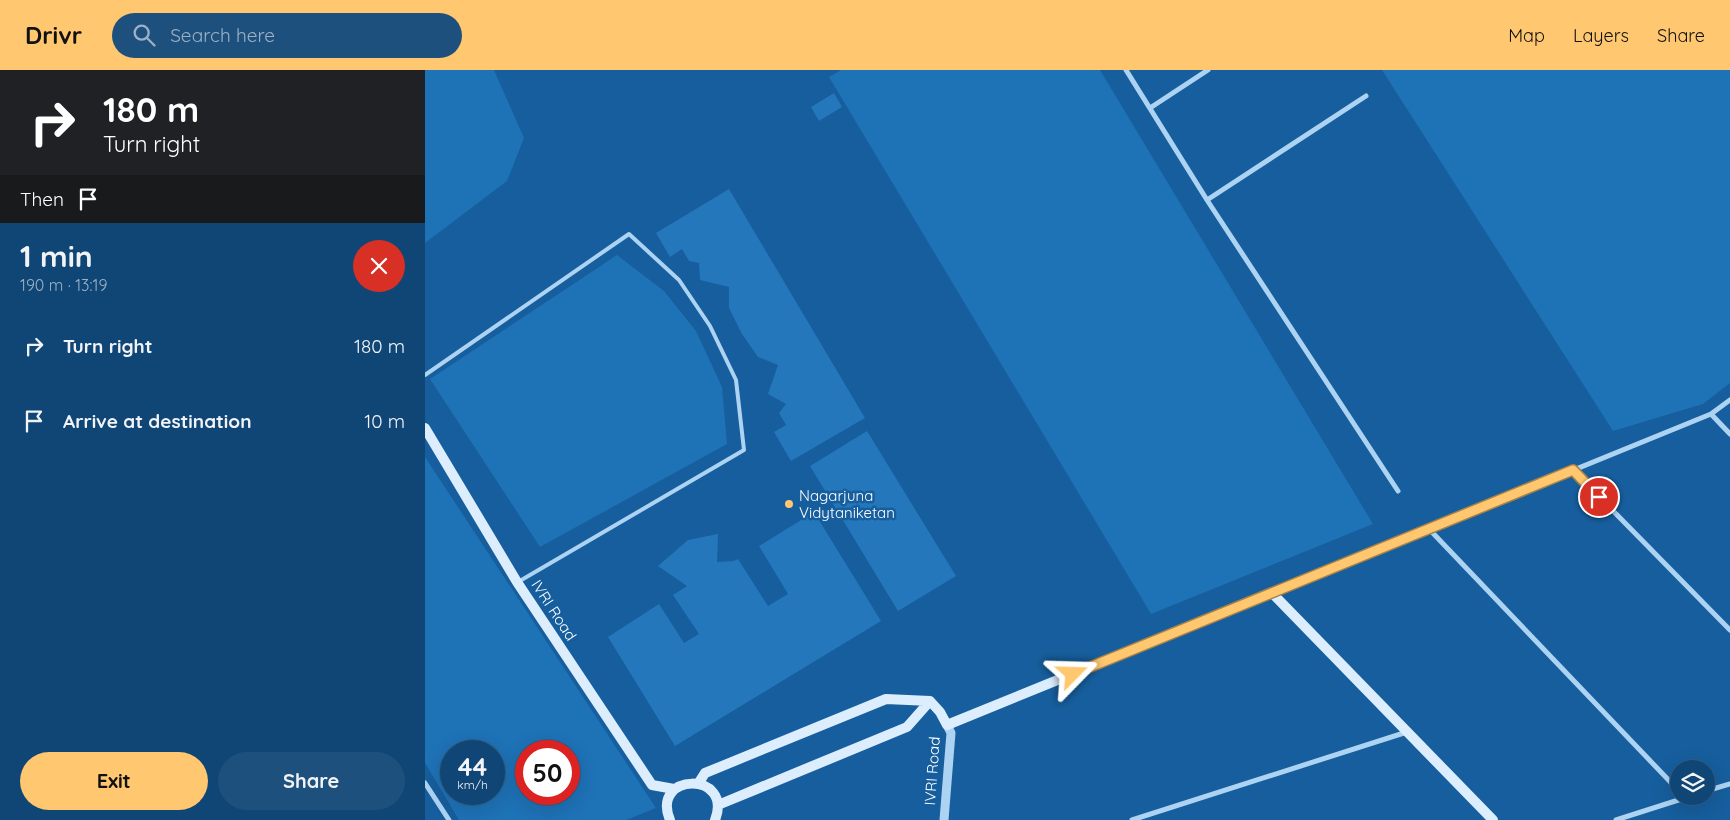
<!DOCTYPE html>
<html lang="en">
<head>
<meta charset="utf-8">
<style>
	body { margin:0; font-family:Quicksand,sans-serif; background:#1e507e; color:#f1f3f6; height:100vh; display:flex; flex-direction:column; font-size:19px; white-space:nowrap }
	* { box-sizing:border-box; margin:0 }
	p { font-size:16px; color:#9cb1c5 }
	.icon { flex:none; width:28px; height:28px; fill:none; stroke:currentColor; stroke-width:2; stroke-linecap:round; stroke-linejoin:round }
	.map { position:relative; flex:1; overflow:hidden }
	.side { display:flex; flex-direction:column; background:#104676; width:425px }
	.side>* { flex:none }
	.guide { background:#202124; color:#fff; overflow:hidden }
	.controls { position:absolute; left:1245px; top:690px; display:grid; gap:10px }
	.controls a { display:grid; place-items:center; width:45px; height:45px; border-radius:50%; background:#104676; box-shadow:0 5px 20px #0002,0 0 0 1px #305e88; font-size:25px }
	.speed { position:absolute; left:15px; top:670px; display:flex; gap:10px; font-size:25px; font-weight:700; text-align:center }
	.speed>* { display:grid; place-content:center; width:65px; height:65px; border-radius:50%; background:#104676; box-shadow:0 5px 20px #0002,0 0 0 1px #305e88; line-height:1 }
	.speed small { font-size:12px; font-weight:400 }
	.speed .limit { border:8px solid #d22; background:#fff; color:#111 }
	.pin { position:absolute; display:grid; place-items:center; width:42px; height:42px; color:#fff; margin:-21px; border:2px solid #fff; border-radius:50%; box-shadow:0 1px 5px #0007 }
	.me { position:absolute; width:55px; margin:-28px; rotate:68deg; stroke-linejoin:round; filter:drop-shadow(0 0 4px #0008) }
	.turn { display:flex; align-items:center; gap:18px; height:105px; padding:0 20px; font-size:22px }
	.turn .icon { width:65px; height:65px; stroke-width:2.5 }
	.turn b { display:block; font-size:35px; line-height:42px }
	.then { display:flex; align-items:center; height:48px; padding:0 20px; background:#0003; gap:10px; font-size:19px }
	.round { display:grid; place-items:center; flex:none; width:52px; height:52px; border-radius:26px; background:#1e507e }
	.head { display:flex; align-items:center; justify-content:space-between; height:85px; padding:0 20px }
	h1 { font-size:30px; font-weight:800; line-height:38px }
	.cta { display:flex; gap:10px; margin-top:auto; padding:10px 20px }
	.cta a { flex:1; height:58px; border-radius:30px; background:#ffc76f; color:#111; font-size:20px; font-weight:800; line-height:58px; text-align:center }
	.cta a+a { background:#1e507e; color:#f1f3f6 }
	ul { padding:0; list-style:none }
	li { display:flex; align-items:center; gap:15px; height:75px; padding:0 20px }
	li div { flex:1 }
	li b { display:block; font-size:19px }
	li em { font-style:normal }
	header { display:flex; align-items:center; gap:30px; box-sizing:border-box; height:70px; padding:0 25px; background:#ffc76f; color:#111 }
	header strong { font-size:24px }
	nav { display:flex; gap:28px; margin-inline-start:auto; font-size:18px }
	.search { width:350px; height:45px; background:#1e507e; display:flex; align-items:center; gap:12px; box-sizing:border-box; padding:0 18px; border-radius:28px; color:#9cb1c5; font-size:19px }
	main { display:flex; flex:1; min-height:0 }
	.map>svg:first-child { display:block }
</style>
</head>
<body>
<header>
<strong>Drivr</strong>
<div class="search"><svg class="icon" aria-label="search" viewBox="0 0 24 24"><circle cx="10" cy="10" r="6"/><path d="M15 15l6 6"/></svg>Search here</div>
<nav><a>Map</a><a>Layers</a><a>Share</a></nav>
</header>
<main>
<section class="side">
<div class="guide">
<div class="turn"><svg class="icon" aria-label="right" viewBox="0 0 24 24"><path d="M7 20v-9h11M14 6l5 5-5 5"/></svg><div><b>180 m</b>Turn right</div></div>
<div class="then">Then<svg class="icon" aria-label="arrive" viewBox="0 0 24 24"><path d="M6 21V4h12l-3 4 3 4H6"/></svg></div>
</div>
<div class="head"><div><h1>1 min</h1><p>190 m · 13:19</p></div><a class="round" style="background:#d93025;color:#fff"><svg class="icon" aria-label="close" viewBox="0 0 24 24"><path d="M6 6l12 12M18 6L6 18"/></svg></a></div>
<ul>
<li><svg class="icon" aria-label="right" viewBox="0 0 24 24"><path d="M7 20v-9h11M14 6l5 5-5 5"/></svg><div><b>Turn right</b></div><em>180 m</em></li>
<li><svg class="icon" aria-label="arrive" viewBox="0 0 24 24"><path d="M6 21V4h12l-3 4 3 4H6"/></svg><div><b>Arrive at destination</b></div><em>10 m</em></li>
</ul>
<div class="cta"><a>Exit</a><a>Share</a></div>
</section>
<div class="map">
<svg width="1305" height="750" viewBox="0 0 1305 750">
	<rect width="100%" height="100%" fill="#165e9d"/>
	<path fill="#1e72b6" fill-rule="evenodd" d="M0,0H69L99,68L82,111L0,173Z
		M416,0H675L948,454L726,544L404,7Z
		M957,0H1305V313L1278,334L1188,361Z
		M192,185L239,221L271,261L297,317L302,374L115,477L5,309Z
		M0,387L231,738L201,750H34L0,693ZM26,681H69V724H26ZM101,681H144V724H101Z"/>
	<path fill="#2477bb" d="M409,23L417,37L394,51L386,37Z
		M304,119L440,348L366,391L349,362L361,355L354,343L361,334L343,324L353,295L333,287L317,264L304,238V217L275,210L274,193L264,191L257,179L245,187L231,163Z
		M442,361L531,506L473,541L385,396Z
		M389,442L456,551L250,676L183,567L234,534L259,573L274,564L248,525L262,516L233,496L263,470L293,464L292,492L309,491L313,489L343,536L363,524L334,476Z"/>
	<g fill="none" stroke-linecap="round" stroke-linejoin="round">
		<path stroke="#add3f3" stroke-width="4" d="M0,305L204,164L254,210L285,256L311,310L319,380L93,512"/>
		<path stroke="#add3f3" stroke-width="5" d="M701,0L782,130L973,421
			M725,38L783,0
			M782,130L941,26
			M1286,344L1305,364
			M1148,400L1305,560
			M1004,459L1254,721
			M847,523L1286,344L1305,330
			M0,713L24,750
			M1281,721L1305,714
			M707,750L982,662
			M1191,750L1266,726"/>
		<path stroke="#add3f3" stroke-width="9" d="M519,750L526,663L522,655"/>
		<path stroke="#dcedfd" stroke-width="10" d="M0,358L92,512L227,715L249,719
			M273,714L280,703L461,629L505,631L515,642L522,655L847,523L1068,750
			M293,735L482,657L505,631
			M245,750C225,702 309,701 290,750"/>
	</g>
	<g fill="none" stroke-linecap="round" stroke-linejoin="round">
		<defs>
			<path id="route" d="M648,604L1148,400L1174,427"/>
		</defs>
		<use href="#route" stroke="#a68148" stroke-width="12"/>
		<use href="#route" stroke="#ffc76f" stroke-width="9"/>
	</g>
	<circle fill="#ffc76f" stroke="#165e9d" stroke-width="2" cx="364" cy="434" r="5"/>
	<g text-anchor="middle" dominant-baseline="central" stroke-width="5" stroke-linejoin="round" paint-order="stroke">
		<g font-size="15" fill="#fff" stroke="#165e9d" text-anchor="start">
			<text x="374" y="425">Nagarjuna<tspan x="374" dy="17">Vidytaniketan</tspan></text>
		</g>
		<g font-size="15" fill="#fff" stroke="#165e9d">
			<text transform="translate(129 540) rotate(57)">IVRI Road</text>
			<text transform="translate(507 701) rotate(-86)">IVRI Road</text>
		</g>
	</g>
</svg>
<div class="controls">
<a><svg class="icon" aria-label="layers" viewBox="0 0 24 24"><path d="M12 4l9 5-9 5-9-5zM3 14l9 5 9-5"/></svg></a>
</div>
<div class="speed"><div>44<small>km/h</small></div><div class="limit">50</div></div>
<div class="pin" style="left:1174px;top:427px;background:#d93025"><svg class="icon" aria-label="arrive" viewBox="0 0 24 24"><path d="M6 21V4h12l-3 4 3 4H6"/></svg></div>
<svg class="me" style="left:648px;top:604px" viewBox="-20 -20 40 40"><path d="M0-17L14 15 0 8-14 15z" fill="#ffc76f" stroke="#fff" stroke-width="4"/></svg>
</div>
</main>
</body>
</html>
